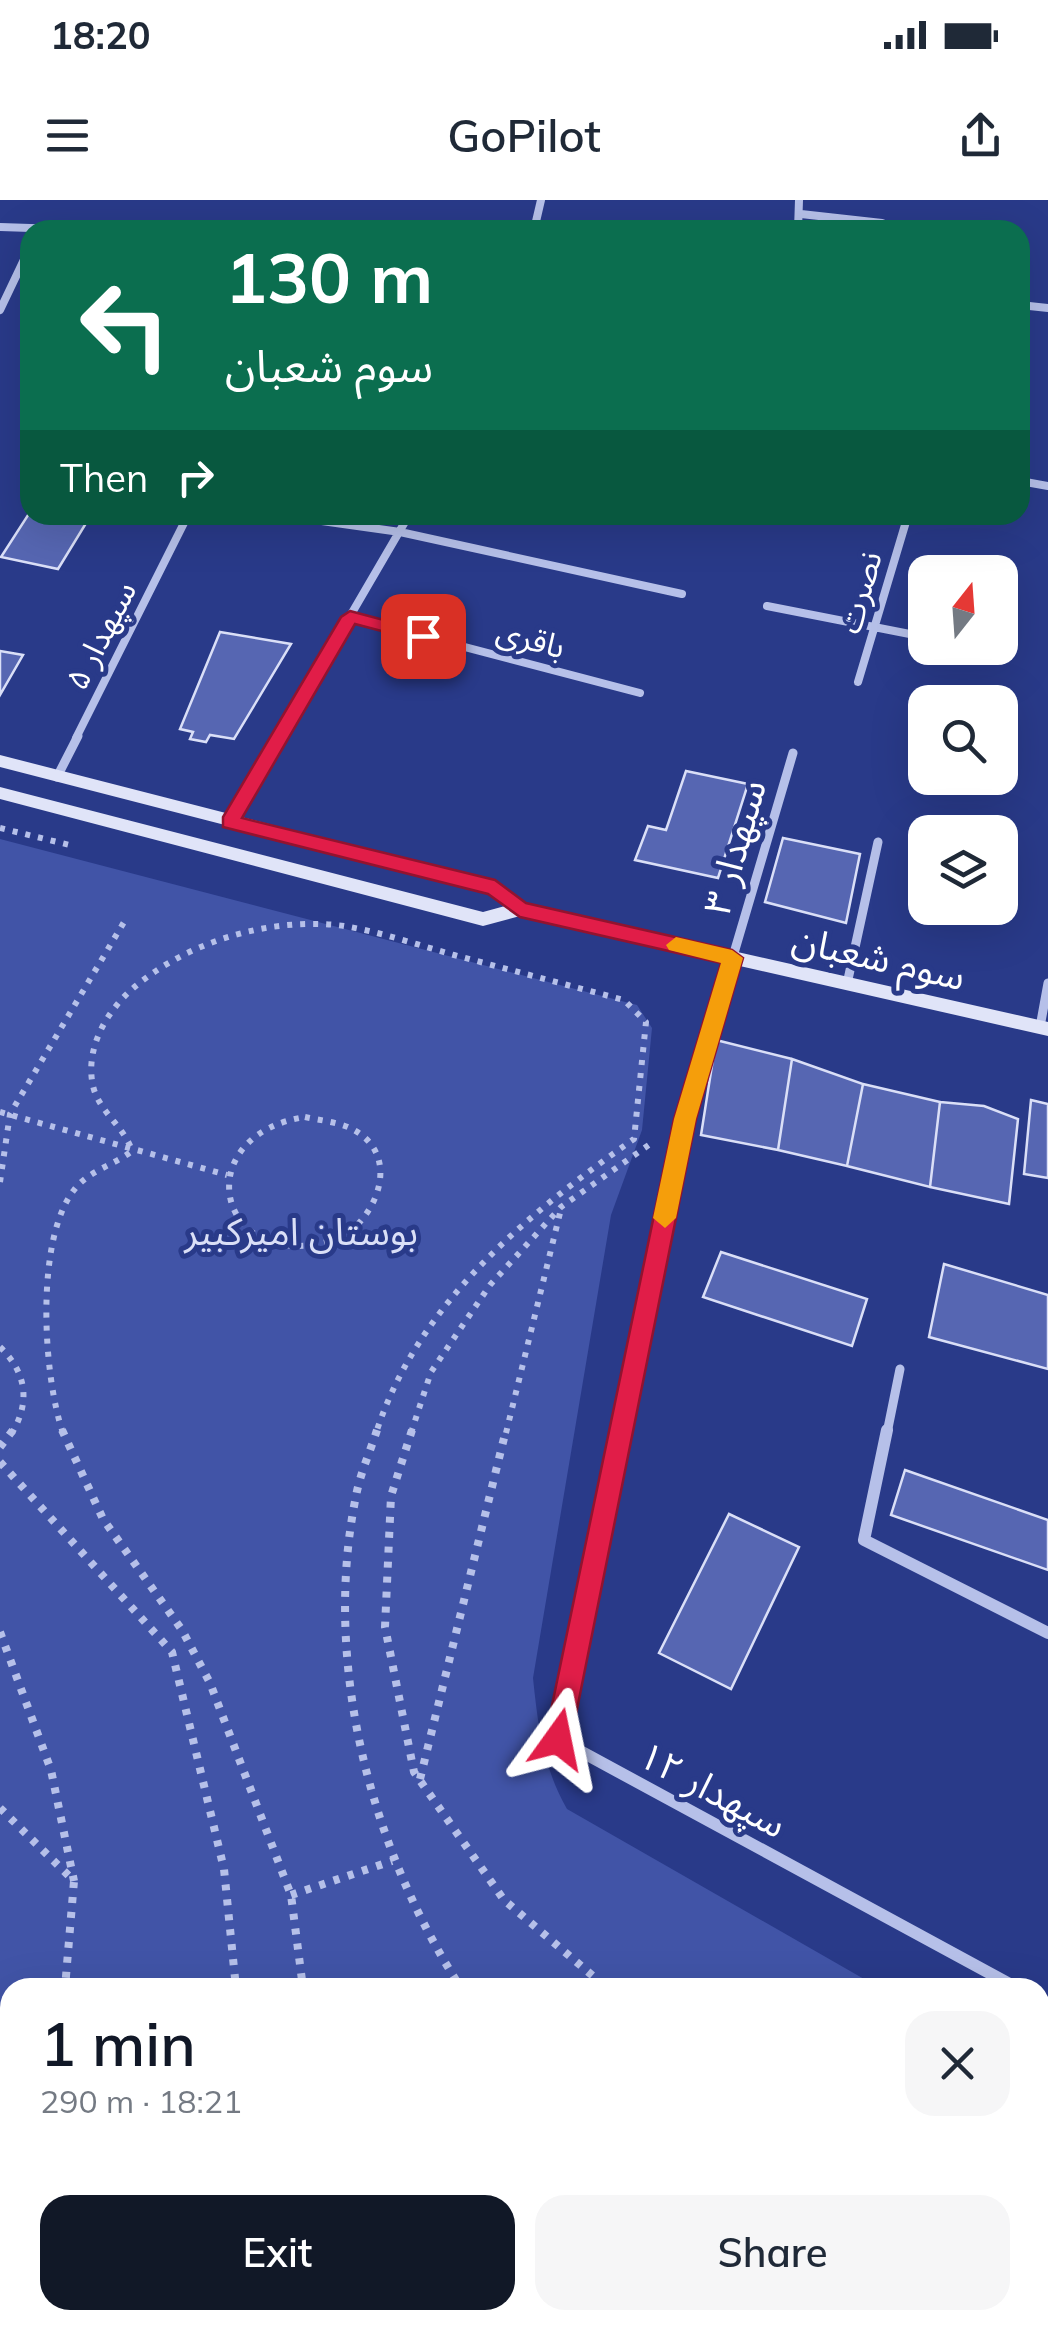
<!DOCTYPE html>
<html lang="en">
<head>
<meta charset="utf-8">
<style>
	body { margin:0; font-family:Mulish,"Noto Sans Arabic",sans-serif; background:#f6f6f7; color:#1f2937; height:100vh; display:flex; flex-direction:column; font-size:38px; white-space:nowrap }
	* { box-sizing:border-box; margin:0 }
	p { font-size:32px; color:#747a83 }
	.icon { flex:none; width:55px; height:55px; fill:none; stroke:currentColor; stroke-width:2; stroke-linecap:round; stroke-linejoin:round }
	.map { position:relative; flex:1; overflow:hidden }
	.drawer { position:absolute; left:0px; top:1778px; width:1050px; height:352px; display:flex; flex-direction:column; background:#fff; border-radius:30px 30px 0 0; box-shadow:0 10px 40px #0002 }
	.drawer>* { flex:none }
	.banner { position:absolute; left:20px; top:20px; width:1010px; height:305px; border-radius:30px; box-shadow:0 10px 40px #0002; background:#0b6e4f; color:#fff; overflow:hidden }
	.needle { width:65px; rotate:17deg }
	.controls { position:absolute; left:908px; top:355px; display:grid; gap:20px }
	.controls a { display:grid; place-items:center; width:110px; height:110px; border-radius:20px; background:#fff; box-shadow:0 10px 40px #0002; font-size:50px }
	.pin { position:absolute; display:grid; place-items:center; width:85px; height:85px; color:#fff; margin:-42px; border-radius:20px; box-shadow:0 5px 15px #0006 }
	.me { position:absolute; width:110px; margin:-55px; rotate:12deg; stroke-linejoin:round; filter:drop-shadow(0 0 8px #0008) }
	.turn { display:flex; align-items:center; gap:35px; height:210px; padding:0 40px; font-size:45px }
	.turn .icon { width:130px; height:130px; stroke-width:2.5 }
	.turn b { display:block; font-size:70px; line-height:85px }
	.then { display:flex; align-items:center; height:95px; padding:0 40px; background:#0003; gap:20px; font-size:38px }
	.round { display:grid; place-items:center; flex:none; width:105px; height:105px; border-radius:30px; background:#f6f6f7 }
	.headline { display:flex; align-items:center; justify-content:space-between; height:170px; padding:0 40px }
	h1 { font-size:60px; font-weight:600; line-height:75px; color:#111827 }
	.action { display:flex; gap:20px; margin-top:auto; padding:20px 40px }
	.action a { flex:1; height:115px; border-radius:30px; background:#111827; color:#fff; font-size:40px; font-weight:600; line-height:115px; text-align:center }
	.action a+a { background:#f6f6f7; color:#1f2937 }
	.status { display:flex; justify-content:space-between; align-items:center; height:70px; padding:0 50px; background:#fff; direction:ltr }
	.status svg { height:28px; fill:currentColor }
	header { display:flex; justify-content:space-between; align-items:center; height:130px; padding:0 40px; background:#fff; font-size:45px; font-weight:600 }
	.map>svg:first-child { display:block }
</style>
</head>
<body>
<div class="status"><b>18:20</b><svg viewBox="0 0 49 12"><path d="M0 12V9h3v3zM5 12V6h3v6zM10 12V3h3v9zM15 12V0h3v12zM26 1h20v11H26zM47 4h2v5h-2z"/></svg></div>
<header><svg class="icon" aria-label="menu" viewBox="0 0 24 24"><path d="M4 6h16M4 12h16M4 18h16"/></svg>GoPilot<svg class="icon" aria-label="share" viewBox="0 0 24 24"><path d="M12 15V3M7 8l5-5 5 5M5 13v7h14v-7"/></svg></header>
<div class="map">
<svg width="1048" height="2129" viewBox="0 0 1048 2129">
	<rect width="100%" height="100%" fill="#293a89"/>
	<path fill="#4154a7" d="M0,639L637,805L652,828L642,930L611,1015L533,1478C538,1526 543,1567 567,1609L878,1787L10,1788V2120H1040V1877L1048,1881V2129H0Z"/>
	<path fill="#5666b2" stroke="#dadff7" stroke-width="2.5" d="M30,312L88,320L58,369L1,357Z
		M220,432L291,444L234,539L210,535L206,542L190,539L193,532L180,529Z
		M0,451L23,455L0,495Z
		M686,571L748,584L718,678L635,660L648,626L666,630Z
		M783,638L860,654L846,723L765,702Z
		M716,840L792,859L778,950L701,935Z
		M792,859L863,884L847,966L778,950Z
		M863,884L940,902L930,987L847,966Z
		M1031,900L1048,904V978L1024,974Z
		M940,902L984,906L1018,919L1009,1004L930,987Z
		M721,1052L867,1099L852,1146L703,1097Z
		M944,1064L1048,1095V1169L929,1137Z
		M905,1270L1048,1320V1370L891,1315Z
		M729,1314L799,1347L731,1489L659,1453Z"/>
	<g fill="none" stroke-linecap="round" stroke-linejoin="round">
		<path stroke="#b6c0e9" stroke-width="6" stroke-dasharray="5 8" stroke-linecap="butt" d="M0,628L74,646
			M0,912L227,975
			M305,917C319,920 337,922 350,928C392,948 386,993 359,1023C347,1036 329,1043 312,1045C212,1058 194,934 305,917Z
			M0,982L10,914L127,717
			M0,1147C26,1172 31,1201 12,1233
			M63,1233C43,1175 35,1040 74,990C88,971 114,965 132,951C124,926 99,912 93,886C85,850 105,814 130,791C184,742 272,716 344,726C381,732 418,745 454,755C511,770 567,785 624,800L646,822L634,939C527,1014 418,1103 376,1233
			M411,1233L431,1172L490,1085L561,1007L653,942
			M506,1233L561,1009"/>
		<path stroke="#b6c0e9" stroke-width="8" stroke-dasharray="6 9" stroke-linecap="butt" d="M62,1230L103,1319L182,1430L210,1483L291,1695L303,1788
			M377,1230C370,1252 360,1274 356,1296C322,1461 370,1648 461,1788
			M412,1230L391,1296L385,1427L414,1572L504,1700L607,1788
			M0,1247L13,1230
			M0,1262L172,1452L224,1669L236,1788
			M0,1432L51,1570L74,1681
			M420,1579L506,1230
			M0,1608L74,1681L65,1788
			M291,1695L392,1661
			M1040,2023L1048,2028
			M0,2097L10,2063
			M923,2120L953,2129
			M233,2129L234,2120
			M290,2129L291,2120"/>
		<path stroke="#b6c0e9" stroke-width="8" d="M801,14L882,23
			M0,27L92,30
			M534,30L541,0
			M798,30L799,0
			M1020,105L1048,108
			M0,110L30,47
			M1020,281L1048,286
			M279,315L400,332L682,394
			M767,406L925,437
			M350,417L640,493
			M858,482L908,315
			M76,538L188,315
			M279,538L409,315"/>
		<path stroke="#b6c0e9" stroke-width="9" d="M57,577L78,536
			M230,622L280,536
			M847,784L878,642
			M1040,827L1048,783
			M621,1233L685,919L793,553
			M887,1233L900,1169"/>
		<path stroke="#b6c0e9" stroke-width="12" d="M621,1230L558,1539L1017,1788
			M887,1230L864,1340L1048,1433
			M1040,1800L1048,1804"/>
		<path fill="#e0e4f8" fill-rule="evenodd" d="M0,555L495,682L525,704L1048,822V836L520,716L483,726L0,599V587L483,712L505,706L489,693L0,567Z"/>
	</g>
	<path fill="#e11d48" stroke="#92132f" stroke-width="2.5" d="M350,411L429,432L432,436L423,442L355,424L242,618L495,680L526,703L732,750L743,758L696,919L571,1539L567,1549L558,1552L548,1549L545,1539L674,919L721,763L520,717L488,694L223,627V617L341,417Z"/>
	<path fill="#f59e0b" d="M676,737L732,750L743,758L696,919L676,1018L665,1028L653,1018L674,919L721,763L669,750L666,745Z"/>
	<g text-anchor="middle" dominant-baseline="central" stroke-width="10" stroke-linejoin="round" paint-order="stroke">
		<g font-size="32" fill="#fff" stroke="#293a89">
			<text transform="translate(859 392) rotate(-74)">نصرت</text>
			<text transform="translate(100 435) rotate(-63)">سپهدار ۵</text>
			<text transform="translate(531 438) rotate(15)">باقری</text>
		</g>
		<g font-size="38" fill="#fff" stroke="#293a89">
			<text transform="translate(734 647) rotate(-74)">سپهدار ۳</text>
			<text transform="translate(879 757) rotate(13)">سوم شعبان</text>
			<text transform="translate(713 1589) rotate(28)">سپهدار ۱۲</text>
		</g>
		<g font-size="38" fill="#dadff7" stroke="#293a89">
			<text x="301" y="1031">بوستان امیرکبیر</text>
		</g>
	</g>
</svg>
<div class="controls">
<a><svg class="needle" viewBox="-14 -14 28 28"><path d="M0-13l5 13h-10z" fill="#e53935"/><path d="M0 13l5-13h-10z" fill="#747a83"/></svg></a>
<a><svg class="icon" aria-label="search" viewBox="0 0 24 24"><circle cx="10" cy="10" r="6"/><path d="M15 15l6 6"/></svg></a>
<a><svg class="icon" aria-label="layers" viewBox="0 0 24 24"><path d="M12 4l9 5-9 5-9-5zM3 14l9 5 9-5"/></svg></a>
</div>
<div class="pin" style="left:423px;top:436px;background:#d93025"><svg class="icon" aria-label="arrive" viewBox="0 0 24 24"><path d="M6 21V4h12l-3 4 3 4H6"/></svg></div>
<svg class="me" style="left:558px;top:1539px" viewBox="-20 -20 40 40"><path d="M0-17L14 15 0 8-14 15z" fill="#e11d48" stroke="#fff" stroke-width="4"/></svg>
<div class="banner">
<div class="turn"><svg class="icon" aria-label="left" viewBox="0 0 24 24"><path d="M17 20v-9H6M10 6l-5 5 5 5"/></svg><div><b>130 m</b>سوم شعبان</div></div>
<div class="then">Then<svg class="icon" aria-label="right" viewBox="0 0 24 24"><path d="M7 20v-9h11M14 6l5 5-5 5"/></svg></div>
</div>
<section class="drawer">
<div class="headline"><div><h1>1 min</h1><p>290 m · 18:21</p></div><a class="round"><svg class="icon" aria-label="close" viewBox="0 0 24 24"><path d="M6 6l12 12M18 6L6 18"/></svg></a></div>
<div class="action"><a>Exit</a><a>Share</a></div>
</section>
</div>
</body>
</html>
